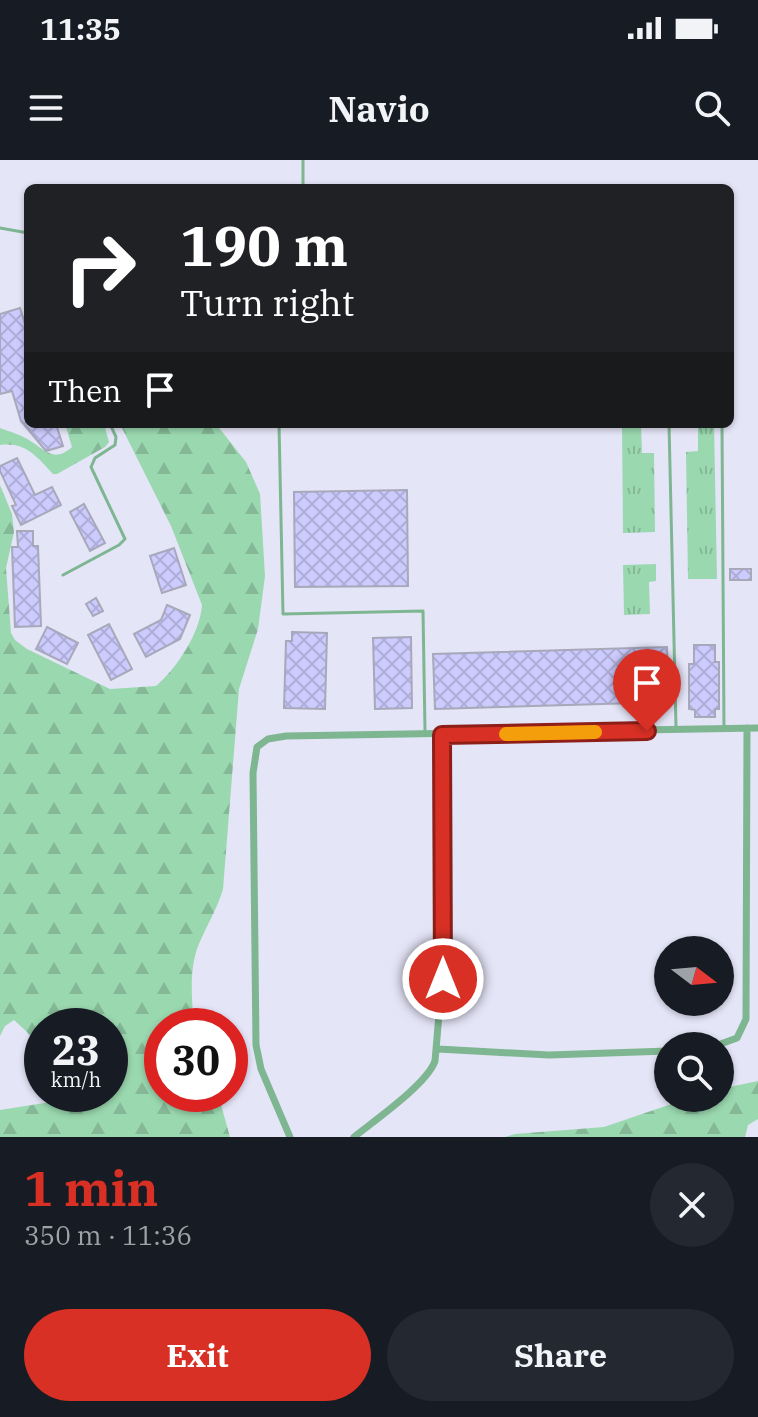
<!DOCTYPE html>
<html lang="en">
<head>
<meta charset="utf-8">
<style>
	body { margin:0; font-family:"IBM Plex Serif",serif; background:#242831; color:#f1f3f6; height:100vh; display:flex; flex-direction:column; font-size:30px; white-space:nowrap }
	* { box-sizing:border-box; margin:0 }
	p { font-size:26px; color:#9ea1a6 }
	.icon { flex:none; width:44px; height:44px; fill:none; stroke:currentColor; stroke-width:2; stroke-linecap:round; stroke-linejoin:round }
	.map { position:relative; height:977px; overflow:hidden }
	.side { display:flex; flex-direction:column; background:#171b24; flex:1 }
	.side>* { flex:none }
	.hud { position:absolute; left:24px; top:24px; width:710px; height:244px; border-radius:12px; box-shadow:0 2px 6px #0004; background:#202124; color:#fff; overflow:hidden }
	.needle { width:52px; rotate:106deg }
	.fabs { position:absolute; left:654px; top:776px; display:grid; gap:16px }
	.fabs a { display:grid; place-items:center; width:80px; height:80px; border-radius:50%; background:#171b24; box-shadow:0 2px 6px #0004; font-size:40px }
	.speed { position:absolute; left:24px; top:848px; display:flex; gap:16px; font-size:40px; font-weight:700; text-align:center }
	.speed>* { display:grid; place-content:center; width:104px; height:104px; border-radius:50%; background:#171b24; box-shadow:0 2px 6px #0004; line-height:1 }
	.speed small { font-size:20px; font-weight:400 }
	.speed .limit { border:12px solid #d22; background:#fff; color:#111 }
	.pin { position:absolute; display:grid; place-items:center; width:68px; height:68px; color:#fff; margin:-82px -34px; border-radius:50% 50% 50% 0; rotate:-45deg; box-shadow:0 0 8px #0007 }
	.pin .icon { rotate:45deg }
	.me { position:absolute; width:88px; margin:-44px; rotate:0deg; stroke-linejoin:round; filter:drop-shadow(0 0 6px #0008) }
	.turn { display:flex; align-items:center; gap:28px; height:168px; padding:0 24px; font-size:36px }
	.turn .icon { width:104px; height:104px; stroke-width:2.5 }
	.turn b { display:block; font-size:56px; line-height:68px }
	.then { display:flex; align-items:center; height:76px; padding:0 24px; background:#0003; gap:16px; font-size:30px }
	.round { display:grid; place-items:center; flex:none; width:84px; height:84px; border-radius:42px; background:#242831 }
	.overview { display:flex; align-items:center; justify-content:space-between; height:136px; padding:0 24px }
	h1 { font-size:48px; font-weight:800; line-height:60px; color:#d93025 }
	.button { display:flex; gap:16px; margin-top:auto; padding:16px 24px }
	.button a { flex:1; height:92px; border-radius:48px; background:#d93025; color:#fff; font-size:32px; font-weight:800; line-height:92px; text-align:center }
	.button a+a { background:#242831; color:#f1f3f6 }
	.status { display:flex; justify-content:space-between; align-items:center; height:56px; padding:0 40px; background:#171b24; direction:ltr }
	.status svg { height:22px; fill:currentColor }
	header { display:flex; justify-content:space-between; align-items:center; height:104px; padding:0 24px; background:#171b24; font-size:36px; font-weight:800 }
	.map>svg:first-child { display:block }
</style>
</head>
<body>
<div class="status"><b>11:35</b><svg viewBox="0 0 49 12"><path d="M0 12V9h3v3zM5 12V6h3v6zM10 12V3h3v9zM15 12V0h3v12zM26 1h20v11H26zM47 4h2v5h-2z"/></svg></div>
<header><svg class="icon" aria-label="menu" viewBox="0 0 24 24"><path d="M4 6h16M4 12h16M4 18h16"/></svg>Navio<svg class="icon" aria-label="search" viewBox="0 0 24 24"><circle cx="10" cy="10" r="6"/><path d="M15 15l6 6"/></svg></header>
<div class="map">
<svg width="758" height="977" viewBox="0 0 758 977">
	<defs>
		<pattern id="grass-tufts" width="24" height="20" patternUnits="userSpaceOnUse" patternTransform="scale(2)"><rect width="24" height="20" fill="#9ad8af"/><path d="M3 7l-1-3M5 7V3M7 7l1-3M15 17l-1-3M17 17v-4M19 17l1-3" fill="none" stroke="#84b896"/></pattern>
		<pattern id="forest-firs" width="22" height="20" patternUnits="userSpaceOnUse" patternTransform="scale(2)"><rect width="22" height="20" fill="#9ad8af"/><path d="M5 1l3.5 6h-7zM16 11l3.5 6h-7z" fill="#84b896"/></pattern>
		<pattern id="building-cross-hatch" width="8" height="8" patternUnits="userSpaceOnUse" patternTransform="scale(2)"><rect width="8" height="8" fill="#cccbfd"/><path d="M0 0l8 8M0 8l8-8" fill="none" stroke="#aeadd8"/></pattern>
	</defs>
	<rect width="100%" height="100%" fill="#e5e5f8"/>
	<path fill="url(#grass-tufts)" d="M622,264H641L642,293H654L655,372L623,373Z
		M698,264H714L717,419H688L686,292L698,291Z
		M656,404V421L649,422L650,454L624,455L623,405Z"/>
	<path fill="url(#forest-firs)" d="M65,264H104L109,282L105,287L57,314H53C36,296 26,282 0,285V268C11,272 22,275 32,282C47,292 55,302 72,287Z
		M120,264H216L246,302L260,334L265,416L258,469L239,529L223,729C217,750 205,768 197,789C189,813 192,841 194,866H162V934H218L230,977H0V950L57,941L77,934H110V866H42V894L27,872L14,860L5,866L0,876V325L12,354L14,372L6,408L11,473L15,480L27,489L110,529L156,526C177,508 200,473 202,445L171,366Z
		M758,921V959L748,965L745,977H505L515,974L604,967L689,938H720V929Z"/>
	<path fill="url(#building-cross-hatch)" stroke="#a8a8bb" stroke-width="2" d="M20,148L28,173V264H56L63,286L46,291L21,261L12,231L0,234V154Z
		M17,298L35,335L52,327L61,345L21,365L12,346L16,345L0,311V306Z
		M407,330L408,426L295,427L294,332Z
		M84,344L105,383L90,391L70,352Z
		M17,371H33V386H38L41,466L15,467L12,387H18Z
		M174,388L186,425L162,433L150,396Z
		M730,409H751V420H730Z
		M96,438L103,451L93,456L86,444Z
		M167,445L190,455L180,479L146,497L134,474L161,460Z
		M109,464L132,509L111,520L88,475Z
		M47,467L78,483L67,504L36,489Z
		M292,472L327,473L325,549L284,548L286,481H292Z
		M411,477L412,548L375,549L373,478Z
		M694,485H715V502H719V549H715V557H695V550L689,549V504H694Z
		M667,487L669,542L435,549L433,494Z"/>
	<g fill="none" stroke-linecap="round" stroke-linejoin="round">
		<path stroke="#7eb691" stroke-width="3" d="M303,0V28
			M0,68L28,73
			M279,264L283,454L423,451L425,571
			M669,264L676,567
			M722,264L724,568
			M63,415L119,385L125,379L91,307L95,298L115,285L116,277L110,264"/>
		<path stroke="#7eb691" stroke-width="7" d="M715,886L737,878L746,859L747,568
			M438,889L549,895L668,891
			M290,977L261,909L256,885L253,613L257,587L268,579L286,576L758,568
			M354,977C375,960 427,924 435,901L444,796L442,575"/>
	</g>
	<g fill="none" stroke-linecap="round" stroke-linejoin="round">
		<defs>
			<path id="route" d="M443,819L442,575L647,571"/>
		</defs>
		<use href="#route" stroke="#8d1f18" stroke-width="20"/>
		<use href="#route" stroke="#d93025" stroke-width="14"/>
		<path stroke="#f59e0b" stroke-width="14" d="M506,574L595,572"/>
	</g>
</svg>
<div class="fabs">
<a><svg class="needle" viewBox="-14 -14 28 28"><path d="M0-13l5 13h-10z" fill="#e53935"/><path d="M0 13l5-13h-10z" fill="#9ea1a6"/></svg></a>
<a><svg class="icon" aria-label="search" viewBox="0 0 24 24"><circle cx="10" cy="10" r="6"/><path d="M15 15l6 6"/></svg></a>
</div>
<div class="speed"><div>23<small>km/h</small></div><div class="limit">30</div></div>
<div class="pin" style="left:647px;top:571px;background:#d93025"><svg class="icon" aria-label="arrive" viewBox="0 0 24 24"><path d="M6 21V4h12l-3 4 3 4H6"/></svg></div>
<svg class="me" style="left:443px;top:819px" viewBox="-20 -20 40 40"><circle r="17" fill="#d93025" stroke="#fff" stroke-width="3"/><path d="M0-11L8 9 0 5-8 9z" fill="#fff"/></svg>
<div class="hud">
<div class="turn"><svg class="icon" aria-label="right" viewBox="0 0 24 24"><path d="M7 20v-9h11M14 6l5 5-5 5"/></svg><div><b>190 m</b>Turn right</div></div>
<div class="then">Then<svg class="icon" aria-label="arrive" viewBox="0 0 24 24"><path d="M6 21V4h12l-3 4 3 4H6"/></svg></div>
</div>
</div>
<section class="side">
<div class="overview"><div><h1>1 min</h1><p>350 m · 11:36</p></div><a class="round"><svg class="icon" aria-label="close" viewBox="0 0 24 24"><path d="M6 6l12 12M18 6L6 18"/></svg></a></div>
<div class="button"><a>Exit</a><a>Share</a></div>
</section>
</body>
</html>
